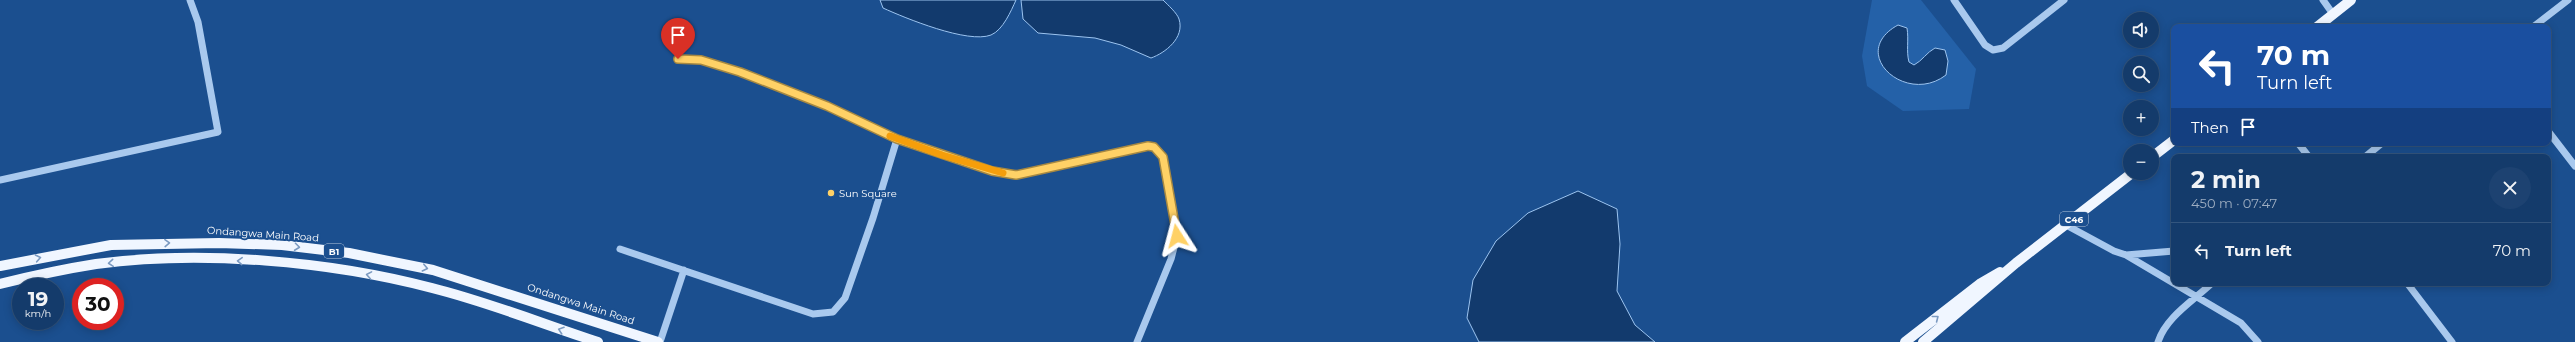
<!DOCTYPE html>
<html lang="en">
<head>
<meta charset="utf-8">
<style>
	body { margin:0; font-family:Montserrat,sans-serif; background:#1d4271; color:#f1f3f6; height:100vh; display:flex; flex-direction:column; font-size:15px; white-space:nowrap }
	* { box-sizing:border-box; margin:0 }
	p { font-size:13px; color:#9dadc1 }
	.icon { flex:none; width:22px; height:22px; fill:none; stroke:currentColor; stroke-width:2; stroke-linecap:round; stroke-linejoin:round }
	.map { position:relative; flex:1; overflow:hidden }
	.details { position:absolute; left:2171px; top:154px; width:380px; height:132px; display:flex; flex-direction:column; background:#143b6b; border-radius:8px; box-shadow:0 2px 10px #0003,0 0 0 1px #33557e }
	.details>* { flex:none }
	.hud { position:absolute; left:2171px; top:24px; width:380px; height:122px; border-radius:8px; box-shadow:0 2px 10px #0003,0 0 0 1px #33557e; background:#1a4fa0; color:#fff; overflow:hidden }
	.tools { position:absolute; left:2123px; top:12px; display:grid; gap:8px }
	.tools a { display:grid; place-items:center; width:36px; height:36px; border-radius:50%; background:#143b6b; box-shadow:0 2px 10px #0003,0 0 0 1px #33557e; font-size:20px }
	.speed { position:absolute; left:12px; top:278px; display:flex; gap:8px; font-size:20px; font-weight:700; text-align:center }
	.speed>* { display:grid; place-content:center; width:52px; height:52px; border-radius:50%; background:#143b6b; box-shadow:0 2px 10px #0003,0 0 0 1px #33557e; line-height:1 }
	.speed small { font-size:10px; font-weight:400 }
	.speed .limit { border:6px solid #d22; background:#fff; color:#111 }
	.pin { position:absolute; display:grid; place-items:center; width:34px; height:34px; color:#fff; margin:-41px -17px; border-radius:50% 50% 50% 0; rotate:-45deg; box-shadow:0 0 4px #0007 }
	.pin .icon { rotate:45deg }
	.me { position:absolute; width:44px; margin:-22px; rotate:351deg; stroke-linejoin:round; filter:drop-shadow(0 0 3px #0008) }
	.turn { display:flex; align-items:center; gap:14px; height:84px; padding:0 20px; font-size:18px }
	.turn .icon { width:52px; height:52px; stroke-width:2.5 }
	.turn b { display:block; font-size:28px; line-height:34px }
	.then { display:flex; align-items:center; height:38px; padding:0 20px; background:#0003; gap:8px; font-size:15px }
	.round { display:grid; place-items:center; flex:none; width:42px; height:42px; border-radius:21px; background:#1d4271 }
	.summary { display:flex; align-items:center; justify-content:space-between; height:68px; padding:0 20px }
	h1 { font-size:24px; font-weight:700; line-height:30px }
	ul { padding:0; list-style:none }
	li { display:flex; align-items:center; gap:12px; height:56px; padding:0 20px; border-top:1px solid #33557e }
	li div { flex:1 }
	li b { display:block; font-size:15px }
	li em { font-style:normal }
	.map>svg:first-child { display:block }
</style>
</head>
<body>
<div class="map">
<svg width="2575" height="342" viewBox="0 0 2575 342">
	<rect width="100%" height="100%" fill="#1b4f8f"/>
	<path fill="#2461a8" d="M1872,0H1921L1976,69L1969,109L1903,111L1867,86L1862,56Z"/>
	<path fill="#123a6d" stroke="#9cc4f0" d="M880,0H1016C1011,11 1003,30 991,35C968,44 905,18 883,8Z
		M1021,0H1163C1168,5 1177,13 1179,19C1185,38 1165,53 1151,58L1121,45L1095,38L1038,33L1023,19Z
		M1898,25L1907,28C1909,40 1906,51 1909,62L1914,65C1922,61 1927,52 1935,48L1945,50L1948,61L1946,75C1906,106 1847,53 1898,25Z
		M1578,191L1617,209L1620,244L1617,291L1635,325L1655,342H1479L1467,318L1473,280L1496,241L1528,213Z"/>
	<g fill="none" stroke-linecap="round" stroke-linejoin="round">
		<path stroke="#a9c9ee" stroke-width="7" d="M1954,0L1985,45L1993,50L2003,48L2064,0
			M2323,0L2333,14
			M2533,27L2568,0
			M678,59L701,60L740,72L827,106L897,139L992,171L1016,175L1148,146L1154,147L1163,157L1177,236L1171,259L1137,342
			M2548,131L2575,166
			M2298,143L2309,157
			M2365,157L2382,143
			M0,180L218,132L198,22L190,0
			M2066,225L2114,251L2126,255L2174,251
			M620,249L813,314L833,312L845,298L873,218L897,139
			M2126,255L2241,323L2258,342
			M2407,283L2452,342
			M660,342L684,270
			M2158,342C2166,317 2193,301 2212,283"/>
		<path stroke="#f0f6ff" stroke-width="10" d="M2317,27L2351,0
			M2152,157L2174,140
			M0,266L111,245L219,243L282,245L349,253L433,270L658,342
			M0,284C32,276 64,269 96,264C202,250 329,261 432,288C488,302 543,324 598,342
			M1905,342L1981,283L2000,272
			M1923,342L2016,263L2132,173"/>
	</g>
	<defs><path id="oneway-chevron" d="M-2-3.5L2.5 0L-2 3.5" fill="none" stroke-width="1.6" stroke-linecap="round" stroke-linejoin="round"/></defs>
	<g stroke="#7b9ac1">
		<use href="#oneway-chevron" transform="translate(167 243) rotate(-2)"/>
		<use href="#oneway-chevron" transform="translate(297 247) rotate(7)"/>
		<use href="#oneway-chevron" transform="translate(38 258) rotate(-11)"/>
		<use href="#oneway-chevron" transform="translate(240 261) rotate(-177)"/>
		<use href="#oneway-chevron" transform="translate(111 263) rotate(175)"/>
		<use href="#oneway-chevron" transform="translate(425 268) rotate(13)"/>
		<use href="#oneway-chevron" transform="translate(369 275) rotate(-170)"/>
		<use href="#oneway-chevron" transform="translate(1936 318) rotate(-38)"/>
		<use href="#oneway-chevron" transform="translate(561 330) rotate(-161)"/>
	</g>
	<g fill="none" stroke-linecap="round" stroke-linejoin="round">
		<defs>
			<path id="route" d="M678,59L701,60L740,72L827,106L897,139L992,171L1016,175L1148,146L1154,147L1163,157L1177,236"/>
		</defs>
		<use href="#route" stroke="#a68842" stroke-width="10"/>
		<use href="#route" stroke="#ffd166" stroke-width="7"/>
		<path stroke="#f59e0b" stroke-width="7" d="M890,136L942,155L1003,173"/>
	</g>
	<circle fill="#ffd166" stroke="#1b4f8f" stroke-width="1.5" cx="831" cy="193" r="4"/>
	<g text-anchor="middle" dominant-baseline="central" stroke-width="4" stroke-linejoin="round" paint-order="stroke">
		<g fill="#1b4f8f" stroke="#bbcadd" stroke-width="1">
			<rect x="2060" y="212" width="28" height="14" rx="3"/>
			<rect x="324" y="244" width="20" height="14" rx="3"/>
		</g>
		<g font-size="9" font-weight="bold" fill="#fff">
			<text x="2074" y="219">C46</text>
			<text x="334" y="251">B1</text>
		</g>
		<g font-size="10" fill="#fff" stroke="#1b4f8f" text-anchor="start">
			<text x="839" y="193">Sun Square</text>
		</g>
		<g font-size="10" fill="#fff" stroke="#1b4f8f">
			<text transform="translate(263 234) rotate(4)">Ondangwa Main Road</text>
			<text transform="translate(581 304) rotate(18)">Ondangwa Main Road</text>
		</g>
	</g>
</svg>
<div class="tools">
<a><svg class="icon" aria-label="sound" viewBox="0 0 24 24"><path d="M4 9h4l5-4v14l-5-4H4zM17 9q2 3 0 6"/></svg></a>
<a><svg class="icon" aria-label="search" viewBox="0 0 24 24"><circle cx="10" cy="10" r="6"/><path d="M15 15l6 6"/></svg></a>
<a>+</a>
<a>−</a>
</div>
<div class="speed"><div>19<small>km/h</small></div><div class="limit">30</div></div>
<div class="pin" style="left:678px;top:59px;background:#d93025"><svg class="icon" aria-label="arrive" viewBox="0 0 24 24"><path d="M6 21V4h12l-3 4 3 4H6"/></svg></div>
<svg class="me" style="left:1177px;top:236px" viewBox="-20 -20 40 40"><path d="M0-17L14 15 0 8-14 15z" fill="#ffd166" stroke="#fff" stroke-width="4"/></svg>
<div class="hud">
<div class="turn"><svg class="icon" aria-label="left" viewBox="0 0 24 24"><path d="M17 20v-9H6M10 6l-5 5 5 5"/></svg><div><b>70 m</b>Turn left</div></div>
<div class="then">Then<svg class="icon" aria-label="arrive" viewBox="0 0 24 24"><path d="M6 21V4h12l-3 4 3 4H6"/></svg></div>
</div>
<section class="details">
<div class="summary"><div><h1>2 min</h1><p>450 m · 07:47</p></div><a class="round"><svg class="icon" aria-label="close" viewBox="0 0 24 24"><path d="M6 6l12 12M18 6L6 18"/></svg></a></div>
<ul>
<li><svg class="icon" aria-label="left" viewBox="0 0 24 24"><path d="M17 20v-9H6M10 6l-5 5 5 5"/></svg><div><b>Turn left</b></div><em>70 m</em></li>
</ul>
</section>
</div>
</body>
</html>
